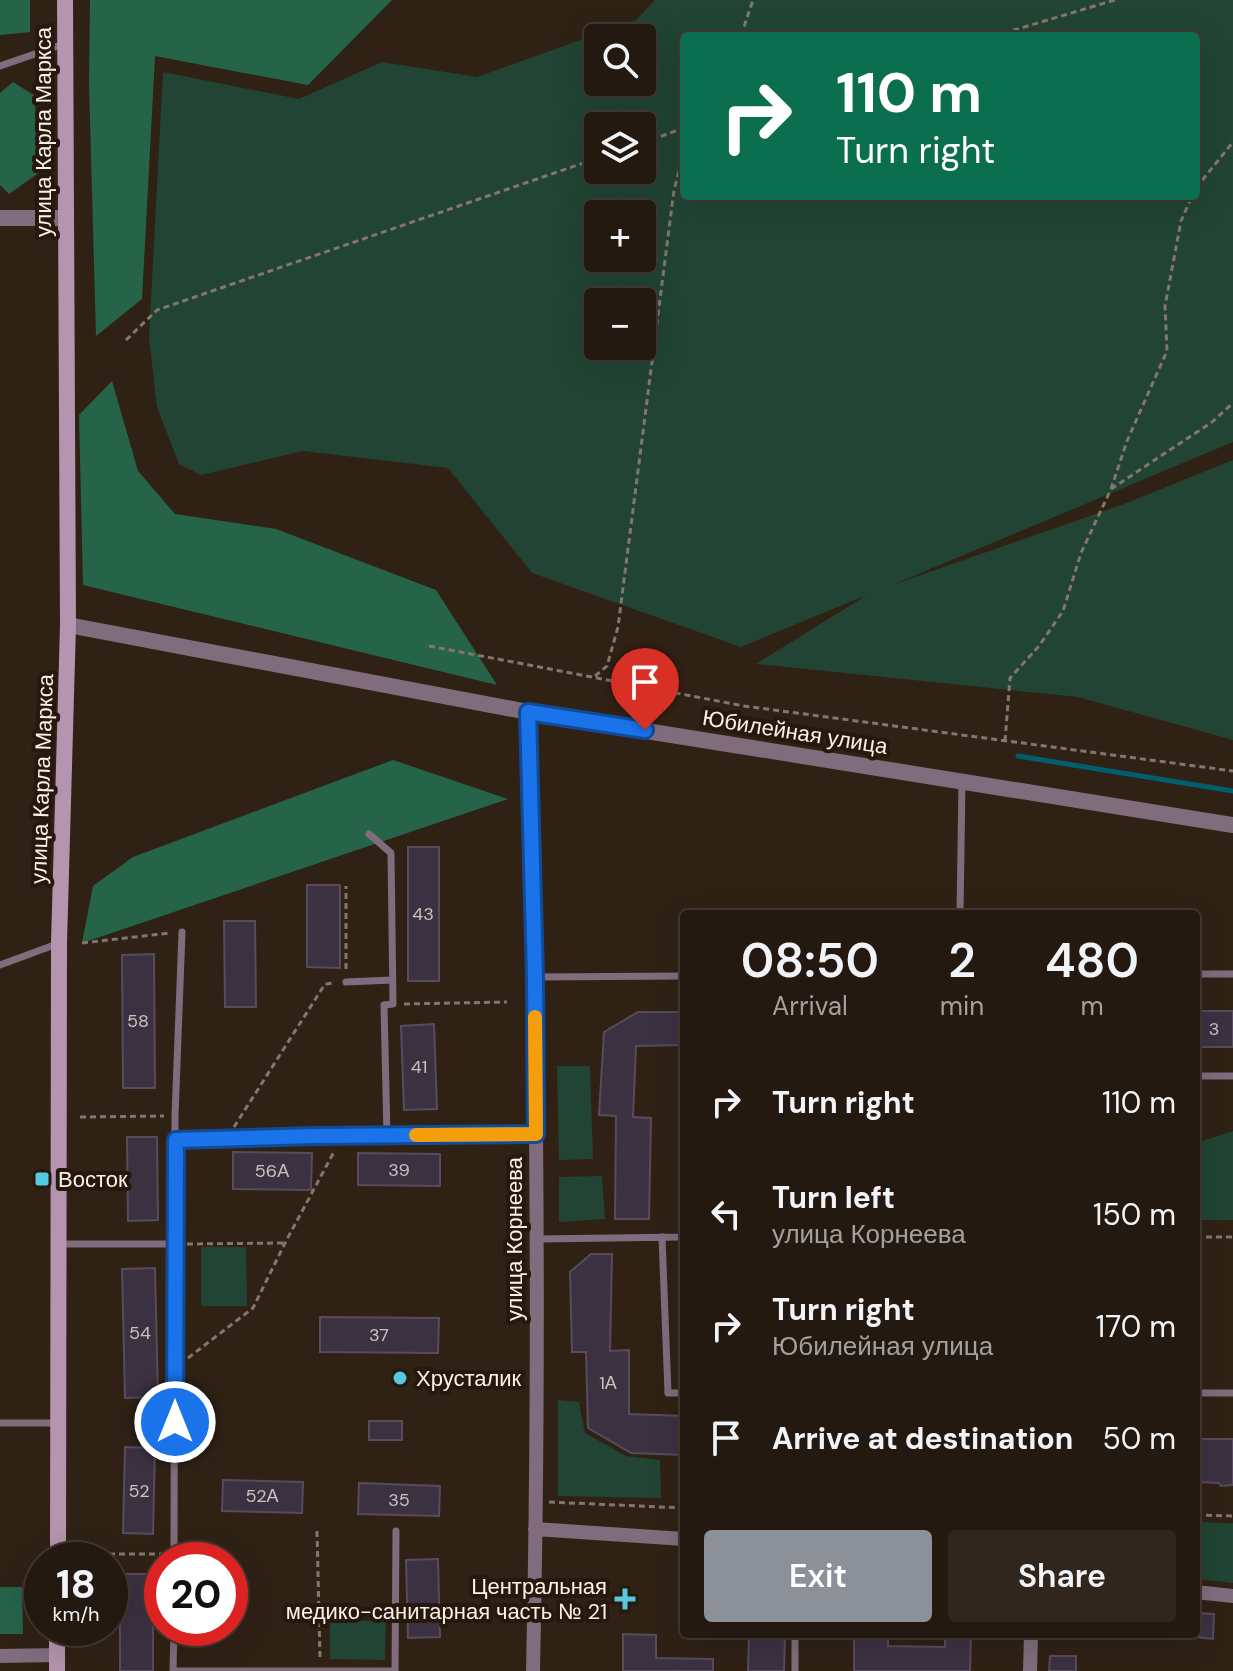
<!DOCTYPE html>
<html lang="en">
<head>
<meta charset="utf-8">
<style>
	body { margin:0; font-family:"DM Sans",sans-serif; background:#30261e; color:#f1f3f6; height:100vh; display:flex; flex-direction:column; font-size:30px; white-space:nowrap }
	* { box-sizing:border-box; margin:0 }
	p { font-size:26px; color:#a3a09f }
	.icon { flex:none; width:44px; height:44px; fill:none; stroke:currentColor; stroke-width:2; stroke-linecap:round; stroke-linejoin:round }
	.map { position:relative; flex:1; overflow:hidden }
	.panel { position:absolute; left:680px; top:910px; width:520px; height:728px; display:flex; flex-direction:column; background:#241910; border-radius:8px; box-shadow:0 8px 32px #0002,0 0 0 2px #413830 }
	.panel>* { flex:none }
	.guide { position:absolute; left:680px; top:32px; width:520px; height:168px; border-radius:8px; box-shadow:0 8px 32px #0002,0 0 0 2px #413830; background:#0b6e4f; color:#fff; overflow:hidden }
	.tools { position:absolute; left:584px; top:24px; display:grid; gap:16px }
	.tools a { display:grid; place-items:center; width:72px; height:72px; border-radius:8px; background:#241910; box-shadow:0 8px 32px #0002,0 0 0 2px #413830; font-size:40px }
	.speed { position:absolute; left:24px; top:1542px; display:flex; gap:16px; font-size:40px; font-weight:700; text-align:center }
	.speed>* { display:grid; place-content:center; width:104px; height:104px; border-radius:50%; background:#241910; box-shadow:0 8px 32px #0002,0 0 0 2px #413830; line-height:1 }
	.speed small { font-size:20px; font-weight:400 }
	.speed .limit { border:12px solid #d22; background:#fff; color:#111 }
	.pin { position:absolute; display:grid; place-items:center; width:68px; height:68px; color:#fff; margin:-82px -34px; border-radius:50% 50% 50% 0; rotate:-45deg; box-shadow:0 0 8px #0007 }
	.pin .icon { rotate:45deg }
	.me { position:absolute; width:88px; margin:-44px; rotate:0deg; stroke-linejoin:round; filter:drop-shadow(0 0 6px #0008) }
	.turn { display:flex; align-items:center; gap:28px; height:168px; padding:0 24px; font-size:36px }
	.turn .icon { width:104px; height:104px; stroke-width:2.5 }
	.turn b { display:block; font-size:56px; line-height:68px }
	.eta { display:flex; justify-content:space-evenly; align-items:center; height:136px; text-align:center }
	.eta b { font-size:48px; font-weight:600; line-height:56px }
	.button { display:flex; gap:16px; margin-top:auto; padding:16px 24px }
	.button a { flex:1; height:92px; border-radius:8px; background:#8c9099; color:#fff; font-size:32px; font-weight:600; line-height:92px; text-align:center }
	.button a+a { background:#30261e; color:#f1f3f6 }
	ul { padding:0; list-style:none }
	li { display:flex; align-items:center; gap:24px; height:112px; padding:0 24px }
	li div { flex:1 }
	li b { display:block; font-size:30px }
	li em { font-style:normal }
	.map>svg:first-child { display:block }
</style>
</head>
<body>
<div class="map">
<svg width="1233" height="1671" viewBox="0 0 1233 1671">
	<rect width="100%" height="100%" fill="#302115"/>
	<path fill="#214434" fill-rule="evenodd" d="M655,0H1233V442L892,585L1124,504L1233,460V740L1078,697L756,664L867,595L741,647L532,573L448,468L303,451L201,475L179,464L157,407L149,338L163,72L299,99L382,62L477,77L636,20ZM1196,36V196H684V36ZM642,38V82H598V38ZM642,126V170H598V126ZM642,214V258H598V214ZM642,302V346H598V302Z
		M557,1066H590L593,1159L559,1160Z
		M1233,1131V1220H1196V1143Z
		M602,1176L605,1219L559,1222V1177Z
		M201,1247H246L247,1306H201Z
		M558,1400L579,1402L585,1433L626,1456L660,1460L661,1498L558,1496Z
		M1196,1522L1233,1523V1583L1196,1579Z
		M330,1620L386,1621L385,1660L330,1659Z"/>
	<path fill="#26644a" d="M0,0H30V32L0,35Z
		M90,0H392L308,85L155,56L142,299L96,336L89,83Z
		M13,82L35,96L37,174L9,194L0,185V93Z
		M112,381L138,471L175,514L276,529L436,590L497,685L83,585L79,415Z
		M393,760L508,799L82,943L93,886L133,857Z
		M0,1587H22L23,1634H0Z"/>
	<g fill="none" stroke-linecap="round" stroke-linejoin="round">
		<path stroke="#015e6d" stroke-width="5" d="M1018,756L1233,791"/>
	</g>
	<path fill="#3c3141" stroke="#574b5d" stroke-width="2" d="M408,847H439V981H408Z
		M307,885H340V968L307,967Z
		M224,921H255L256,1007H225Z
		M154,954L155,1088H123L122,955Z
		M1196,1011H1233V1047H1196Z
		M638,1012H684V1045L636,1046L633,1117L651,1118L649,1219H615L616,1116L599,1115L604,1032Z
		M434,1024L437,1109L404,1110L401,1026Z
		M127,1137H157L158,1220L128,1221Z
		M233,1152L312,1153L311,1190L233,1189Z
		M358,1153L440,1154V1186L358,1185Z
		M591,1254H612L610,1351L629,1350V1414L684,1416V1455L631,1453L588,1428L586,1352H572L570,1272Z
		M155,1268L158,1397L125,1398L122,1269Z
		M320,1317L439,1318L438,1353L320,1352Z
		M369,1421H402V1440H369Z
		M1196,1439H1233V1485L1221,1486L1219,1483L1196,1482Z
		M125,1447L155,1448L153,1534L123,1533Z
		M223,1480L303,1482L302,1513L222,1511Z
		M359,1483L440,1486L439,1516L358,1514Z
		M438,1559L440,1637L408,1638L406,1560Z
		M120,1574H153V1671H120Z
		M1196,1613L1214,1614L1213,1639L1196,1637Z
		M623,1634L656,1635V1658L713,1659V1671H623Z
		M749,1634L785,1635L784,1671H748Z
		M854,1634H877L876,1639H888V1646L945,1647V1634H971L970,1671H854Z
		M1050,1656H1076V1671H1049Z"/>
	<g fill="none" stroke-linecap="round" stroke-linejoin="round">
		<path stroke="#84766c" stroke-width="3" stroke-dasharray="6 4" stroke-linecap="butt" d="M741,36L753,0
			M994,36L1115,0
			M642,143L684,128
			M1196,188L1233,142
			M126,340L157,310L598,158
			M1111,489L1212,422L1233,403
			M429,646L744,706L1233,771
			M595,676L607,666L618,627L674,190L684,152
			M1005,741L1010,678L1039,646L1063,611L1081,553L1111,489L1127,441L1167,351L1165,306L1181,221L1192,196
			M82,943L170,933
			M346,969V886
			M404,1004L507,1002
			M80,1117L164,1116
			M234,1127L325,984L335,983
			M1196,1237H1233
			M187,1244L283,1243
			M188,1358L253,1308L285,1243L335,1150
			M549,1502L684,1508
			M1196,1515L1233,1516
			M317,1531L320,1659
			M79,1554H162"/>
		<path stroke="#806c7c" stroke-width="7" d="M0,66L64,44
			M369,834L391,853L393,1004L384,1005L387,1135
			M960,914L962,782
			M0,965L57,944
			M1196,974H1233
			M535,977L684,976
			M346,982L392,980
			M1196,1076H1233
			M176,1140L536,1134
			M662,1237L668,1393H684
			M538,1239L683,1237V1085H684
			M57,1244H175
			M1196,1393H1233
			M0,1423H58
			M174,1560L175,1116L182,932
			M173,1671H395L396,1531
			M173,1671L174,1628
			M795,1671V1634"/>
		<path stroke="#806c7c" stroke-width="14" d="M528,712C537,1031 540,1351 533,1671
			M535,1529L684,1539
			M1196,1592L1233,1596
			M0,1656L57,1655
			M1030,1671L1031,1634"/>
		<path stroke="#806c7c" stroke-width="16" d="M0,218H66
			M68,625L528,712L1233,825"/>
		<path stroke="#b494ae" stroke-width="16" d="M58,1560L59,943L68,625L65,0
			M57,1671V1628"/>
	</g>
	<g fill="none" stroke-linecap="round" stroke-linejoin="round">
		<defs>
			<path id="route" d="M175,1422L176,1140L314,1136L536,1134L535,977L528,712L645,730"/>
		</defs>
		<use href="#route" stroke="#114b97" stroke-width="20"/>
		<use href="#route" stroke="#1a73e8" stroke-width="14"/>
		<path stroke="#f59e0b" stroke-width="14" d="M416,1135L536,1134L535,1017"/>
	</g>
	<g fill="#56c9e1" stroke="#26180c" stroke-width="3">
		<rect x="34" y="1171" width="16" height="16" rx="4"/>
		<circle cx="400" cy="1378" r="8"/>
		<path d="M621 1587h8v8h8v8h-8v8h-8v-8h-8v-8h8z"/>
	</g>
	<g text-anchor="middle" dominant-baseline="central" stroke-width="8" stroke-linejoin="round" paint-order="stroke">
		<g font-size="18" fill="#ccc1bf">
			<text x="423" y="914">43</text>
			<text x="138" y="1021">58</text>
			<text x="1214" y="1029">3</text>
			<text x="419" y="1067">41</text>
			<text x="399" y="1170">39</text>
			<text x="272" y="1171">56А</text>
			<text x="140" y="1333">54</text>
			<text x="379" y="1335">37</text>
			<text x="608" y="1383">1А</text>
			<text x="139" y="1491">52</text>
			<text x="262" y="1496">52А</text>
			<text x="399" y="1500">35</text>
		</g>
		<g font-size="22" fill="#fcf1e9" stroke="#26180c">
			<text transform="translate(43 132) rotate(-90)">улица Карла Маркса</text>
			<text transform="translate(795 732) rotate(9)">Юбилейная улица</text>
			<text transform="translate(42 779) rotate(-88)">улица Карла Маркса</text>
			<text transform="translate(514 1239) rotate(-90)">улица Корнеева</text>
		</g>
		<g font-size="22" fill="#fcf1e9" stroke="#26180c" text-anchor="start">
			<text x="58" y="1179">Восток</text>
			<text x="416" y="1378">Хрусталик</text>
			<text x="607" y="1586" text-anchor="end">Центральная<tspan x="607" dy="25">медико-санитарная часть № 21</tspan></text>
		</g>
	</g>
</svg>
<div class="tools">
<a><svg class="icon" aria-label="search" viewBox="0 0 24 24"><circle cx="10" cy="10" r="6"/><path d="M15 15l6 6"/></svg></a>
<a><svg class="icon" aria-label="layers" viewBox="0 0 24 24"><path d="M12 4l9 5-9 5-9-5zM3 14l9 5 9-5"/></svg></a>
<a>+</a>
<a>−</a>
</div>
<div class="speed"><div>18<small>km/h</small></div><div class="limit">20</div></div>
<div class="pin" style="left:645px;top:730px;background:#d93025"><svg class="icon" aria-label="arrive" viewBox="0 0 24 24"><path d="M6 21V4h12l-3 4 3 4H6"/></svg></div>
<svg class="me" style="left:175px;top:1422px" viewBox="-20 -20 40 40"><circle r="17" fill="#1a73e8" stroke="#fff" stroke-width="3"/><path d="M0-11L8 9 0 5-8 9z" fill="#fff"/></svg>
<div class="guide">
<div class="turn"><svg class="icon" aria-label="right" viewBox="0 0 24 24"><path d="M7 20v-9h11M14 6l5 5-5 5"/></svg><div><b>110 m</b>Turn right</div></div>
</div>
<section class="panel">
<div class="eta">
<div><b>08:50</b><p>Arrival</p></div>
<div><b>2</b><p>min</p></div>
<div><b>480</b><p>m</p></div>
</div>
<ul>
<li><svg class="icon" aria-label="right" viewBox="0 0 24 24"><path d="M7 20v-9h11M14 6l5 5-5 5"/></svg><div><b>Turn right</b></div><em>110 m</em></li>
<li><svg class="icon" aria-label="left" viewBox="0 0 24 24"><path d="M17 20v-9H6M10 6l-5 5 5 5"/></svg><div><b>Turn left</b><p>улица Корнеева</p></div><em>150 m</em></li>
<li><svg class="icon" aria-label="right" viewBox="0 0 24 24"><path d="M7 20v-9h11M14 6l5 5-5 5"/></svg><div><b>Turn right</b><p>Юбилейная улица</p></div><em>170 m</em></li>
<li><svg class="icon" aria-label="arrive" viewBox="0 0 24 24"><path d="M6 21V4h12l-3 4 3 4H6"/></svg><div><b>Arrive at destination</b></div><em>50 m</em></li>
</ul>
<div class="button"><a>Exit</a><a>Share</a></div>
</section>
</div>
</body>
</html>
